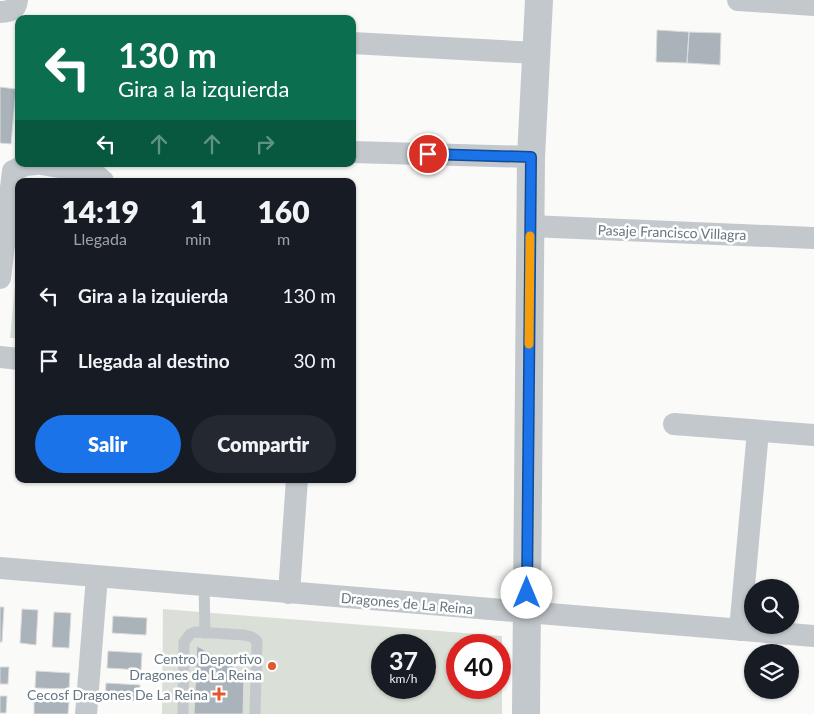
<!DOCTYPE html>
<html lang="es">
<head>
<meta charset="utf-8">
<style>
	body { margin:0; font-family:Lato,sans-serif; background:#242831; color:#f1f3f6; height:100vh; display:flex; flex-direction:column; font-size:19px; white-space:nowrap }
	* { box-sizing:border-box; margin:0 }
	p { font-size:16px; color:#9ea1a6 }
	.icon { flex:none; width:28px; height:28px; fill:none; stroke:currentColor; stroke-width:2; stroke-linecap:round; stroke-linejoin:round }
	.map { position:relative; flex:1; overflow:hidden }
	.details { position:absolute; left:15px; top:178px; width:341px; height:305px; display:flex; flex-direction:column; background:#171b24; border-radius:10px; box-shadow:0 1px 4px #0004 }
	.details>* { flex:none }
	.hud { position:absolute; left:15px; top:15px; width:341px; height:152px; border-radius:10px; box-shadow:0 1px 4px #0004; background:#0b6e4f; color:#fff; overflow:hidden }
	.buttons { position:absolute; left:744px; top:579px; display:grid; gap:10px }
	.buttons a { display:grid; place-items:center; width:55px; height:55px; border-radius:50%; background:#171b24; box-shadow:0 1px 4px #0004; font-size:25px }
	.speed { position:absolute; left:371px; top:634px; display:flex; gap:10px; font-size:25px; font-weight:700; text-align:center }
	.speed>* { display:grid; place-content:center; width:65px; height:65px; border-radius:50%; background:#171b24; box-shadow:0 1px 4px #0004; line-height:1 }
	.speed small { font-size:12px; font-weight:400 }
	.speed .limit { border:8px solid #d22; background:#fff; color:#111 }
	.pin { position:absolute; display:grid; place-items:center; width:42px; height:42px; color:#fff; margin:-21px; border:2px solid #fff; border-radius:50%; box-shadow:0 1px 5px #0007 }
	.me { position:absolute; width:55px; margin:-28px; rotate:0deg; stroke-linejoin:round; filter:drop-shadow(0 0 4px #0008) }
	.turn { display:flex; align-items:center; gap:18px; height:105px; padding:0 20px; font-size:22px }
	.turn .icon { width:65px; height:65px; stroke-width:2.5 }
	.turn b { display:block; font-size:35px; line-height:42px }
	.lanes { display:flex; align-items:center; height:48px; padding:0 20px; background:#0003; justify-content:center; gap:25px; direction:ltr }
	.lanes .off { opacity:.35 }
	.eta { display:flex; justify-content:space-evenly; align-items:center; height:85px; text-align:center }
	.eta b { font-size:30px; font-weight:800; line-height:35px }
	.primary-button { display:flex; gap:10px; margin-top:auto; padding:10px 20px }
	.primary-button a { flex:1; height:58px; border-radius:30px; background:#1a73e8; color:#fff; font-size:20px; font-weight:800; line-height:58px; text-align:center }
	.primary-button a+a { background:#242831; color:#f1f3f6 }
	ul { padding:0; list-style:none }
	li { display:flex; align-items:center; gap:15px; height:65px; padding:0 20px }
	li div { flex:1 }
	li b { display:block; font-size:19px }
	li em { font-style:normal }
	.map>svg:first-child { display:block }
</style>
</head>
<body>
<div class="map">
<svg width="814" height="714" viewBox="0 0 814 714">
	<rect width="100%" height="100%" fill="#fafaf8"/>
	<path fill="#dadfd7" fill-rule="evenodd" d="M19,245V338H10Z
		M163,609L502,636V714H162ZM382,645H425V688H382ZM458,645H500V688H458Z"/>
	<path fill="#aab3b9" stroke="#dcdcda" d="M657,30L689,32L687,63L656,62Z
		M689,32L721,33L720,65L687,63Z
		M0,87L16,89L11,144L0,143Z
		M0,607H4L2,642H0Z
		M22,609L38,610L36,645L20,643Z
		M54,612L71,613L69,648L52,647Z
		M113,616L147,618L146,635L112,633Z
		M197,646L244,673L243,714H194Z
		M108,651L142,653L141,670L107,668Z
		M0,667H9L8,684H0Z
		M36,671L70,673L69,689L35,688Z
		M106,683L140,685L139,701L105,699Z
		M0,696H7L6,713H0Z
		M34,700L69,702L68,714H34Z"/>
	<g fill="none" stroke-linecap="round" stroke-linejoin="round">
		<path stroke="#c3c8cc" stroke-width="11" d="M204,586L205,633
			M183,714L184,642L190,634L195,632L244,635L252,637L257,641L255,713"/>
		<path stroke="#c3c8cc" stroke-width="22" d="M738,0L814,5
			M0,12C9,12 16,10 17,0
			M352,43L535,53
			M352,152L531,157
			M41,164L94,173L103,181
			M530,226L814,238
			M0,278L13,171L25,165L36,164
			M0,357L19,359
			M674,424L814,435
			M0,568L814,636
			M289,593L297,479
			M740,630L758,431
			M86,714L97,576"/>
		<path stroke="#c3c8cc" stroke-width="28" d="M526,714L531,157L539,0"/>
	</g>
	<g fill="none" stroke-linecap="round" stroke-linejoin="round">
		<defs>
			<path id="route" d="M428,154L531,157L527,593"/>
		</defs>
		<use href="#route" stroke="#114b97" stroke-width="12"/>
		<use href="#route" stroke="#1a73e8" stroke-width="9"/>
		<path stroke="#f59e0b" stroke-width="9" d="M529,344L530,236"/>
	</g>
	<g fill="#e4572e" stroke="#fff" stroke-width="2">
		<circle cx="272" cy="666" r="5"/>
		<path d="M216.5 686.5h5v5h5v5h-5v5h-5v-5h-5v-5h5z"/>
	</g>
	<g text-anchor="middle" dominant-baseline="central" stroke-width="5" stroke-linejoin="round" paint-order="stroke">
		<g font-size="14" fill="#657683" stroke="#fff">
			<text transform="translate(672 232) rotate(2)">Pasaje Francisco Villagra</text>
			<text transform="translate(407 603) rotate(5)">Dragones de La Reina</text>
		</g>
		<g font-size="14" fill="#657683" stroke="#fff" text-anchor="end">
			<text x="262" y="658">Centro Deportivo<tspan x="262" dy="16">Dragones de La Reina</tspan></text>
			<text x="208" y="694">Cecosf Dragones De La Reina</text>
		</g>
	</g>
</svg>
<div class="buttons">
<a><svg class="icon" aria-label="search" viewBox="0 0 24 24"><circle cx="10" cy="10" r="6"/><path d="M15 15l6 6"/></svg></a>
<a><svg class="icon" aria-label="layers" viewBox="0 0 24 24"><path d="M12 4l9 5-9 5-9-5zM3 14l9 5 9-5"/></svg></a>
</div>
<div class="speed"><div>37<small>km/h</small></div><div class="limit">40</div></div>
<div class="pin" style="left:428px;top:154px;background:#d93025"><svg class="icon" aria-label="arrive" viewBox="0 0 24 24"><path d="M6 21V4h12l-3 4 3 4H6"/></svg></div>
<svg class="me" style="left:527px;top:593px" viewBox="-20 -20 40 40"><circle r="19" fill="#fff"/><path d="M0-13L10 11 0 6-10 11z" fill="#1a73e8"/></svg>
<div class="hud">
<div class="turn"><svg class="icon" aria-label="left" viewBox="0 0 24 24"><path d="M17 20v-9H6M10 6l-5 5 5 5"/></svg><div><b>130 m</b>Gira a la izquierda</div></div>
<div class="lanes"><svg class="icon" aria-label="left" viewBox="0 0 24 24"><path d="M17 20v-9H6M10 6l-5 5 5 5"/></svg><svg class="icon off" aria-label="ahead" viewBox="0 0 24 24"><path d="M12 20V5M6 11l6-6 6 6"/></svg><svg class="icon off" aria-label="ahead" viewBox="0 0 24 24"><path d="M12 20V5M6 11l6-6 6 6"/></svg><svg class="icon off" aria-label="right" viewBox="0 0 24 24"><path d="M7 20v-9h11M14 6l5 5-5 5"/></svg></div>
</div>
<section class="details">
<div class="eta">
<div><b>14:19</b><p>Llegada</p></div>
<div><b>1</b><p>min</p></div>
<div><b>160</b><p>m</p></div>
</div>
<ul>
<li><svg class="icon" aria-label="left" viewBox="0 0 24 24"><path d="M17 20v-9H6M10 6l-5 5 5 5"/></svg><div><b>Gira a la izquierda</b></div><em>130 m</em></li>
<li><svg class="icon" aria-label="arrive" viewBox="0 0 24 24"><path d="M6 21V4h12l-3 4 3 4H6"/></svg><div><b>Llegada al destino</b></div><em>30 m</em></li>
</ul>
<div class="primary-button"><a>Salir</a><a>Compartir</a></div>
</section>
</div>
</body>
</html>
